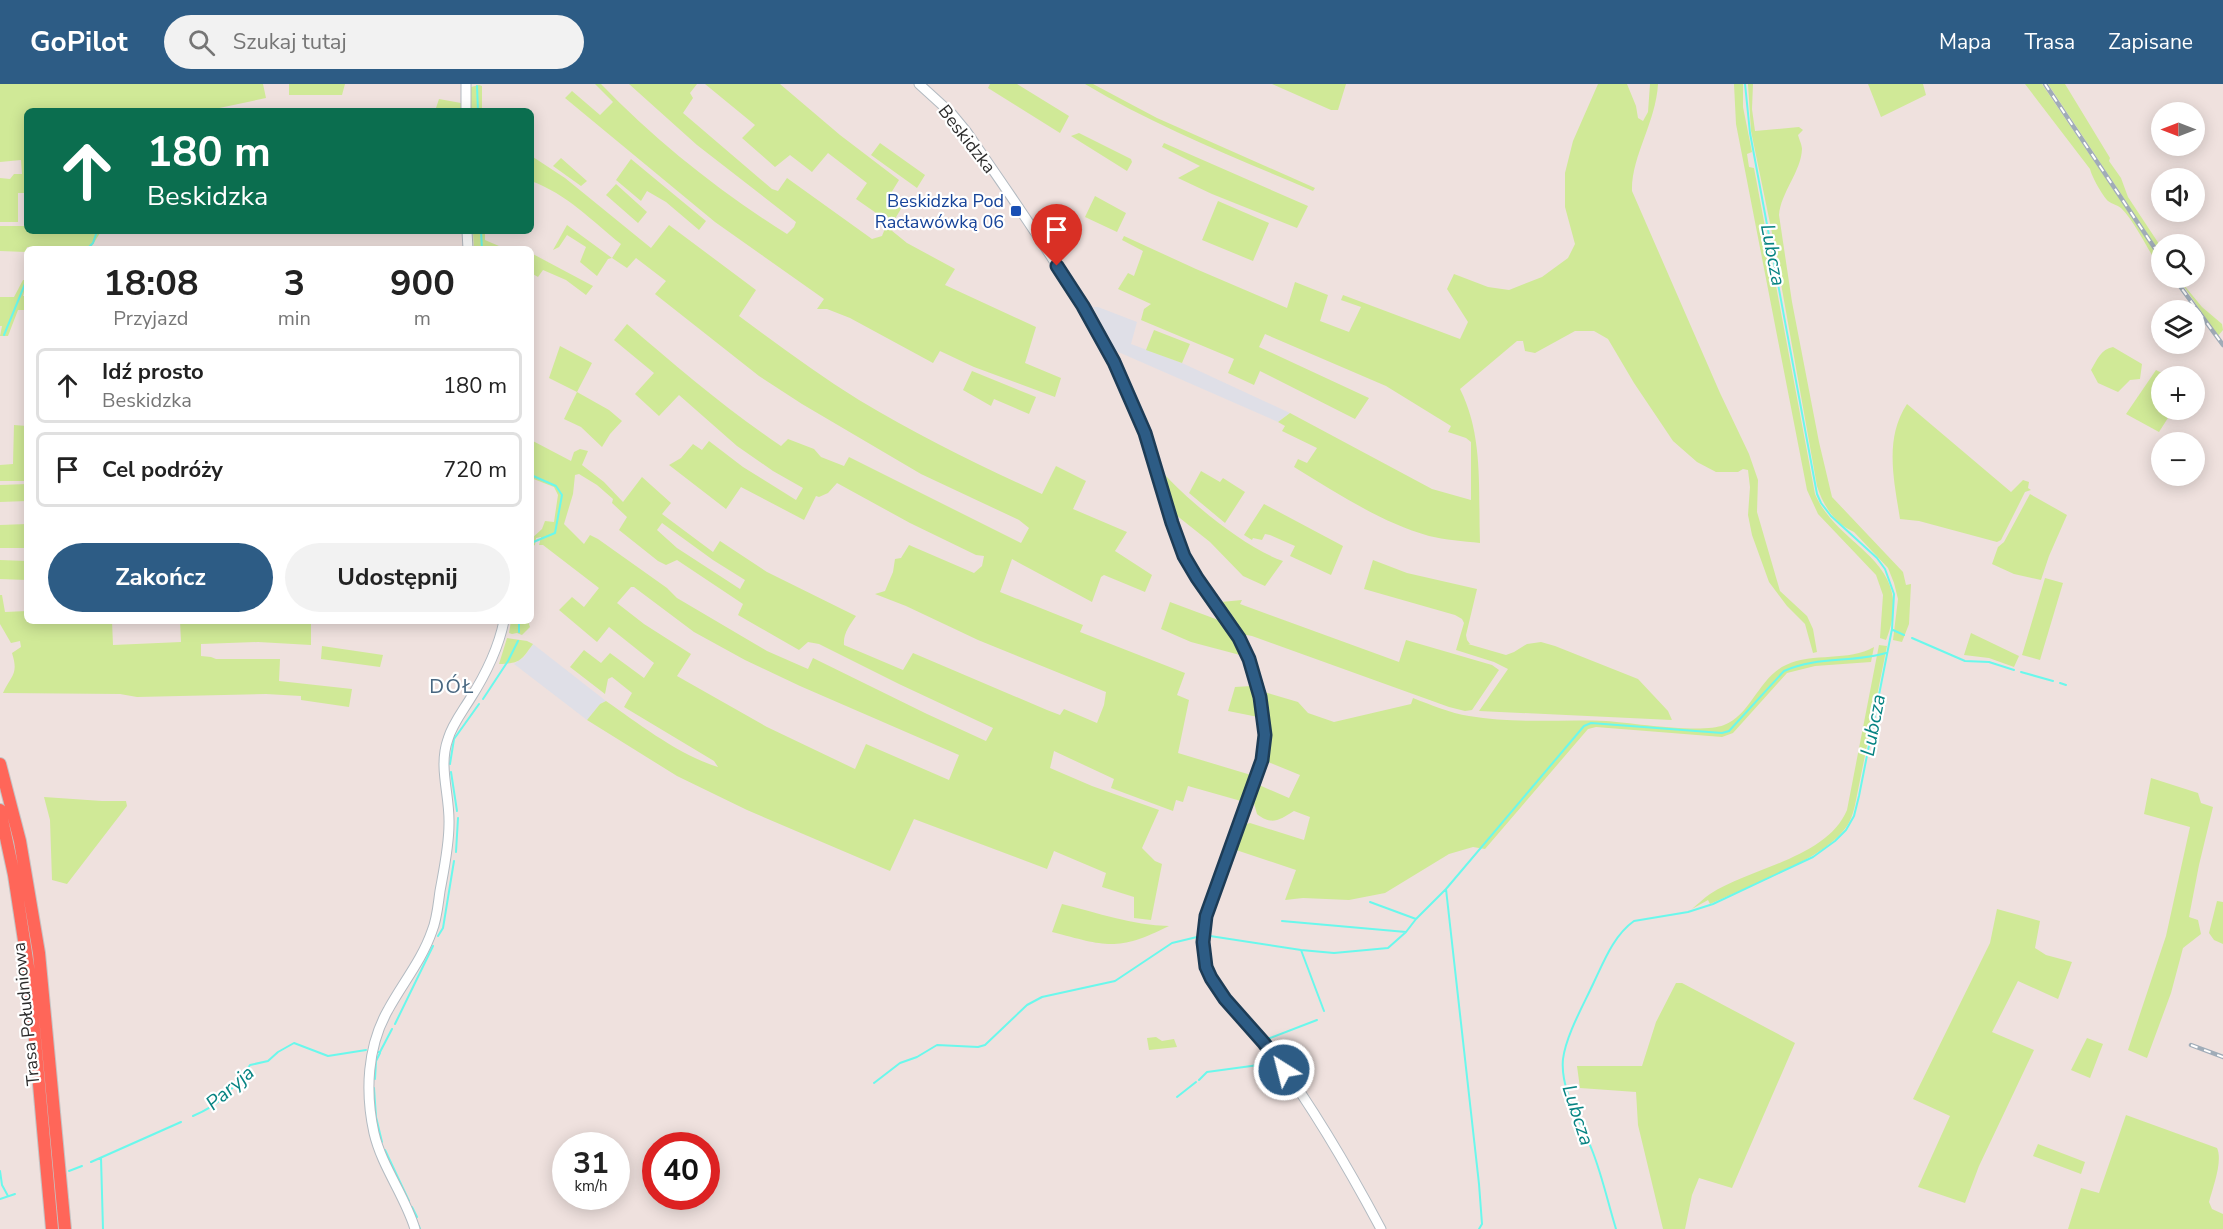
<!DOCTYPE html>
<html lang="pl">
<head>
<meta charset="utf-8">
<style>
	body { margin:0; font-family:"Nunito Sans",sans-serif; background:#f2f2f2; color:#222; height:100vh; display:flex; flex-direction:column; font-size:22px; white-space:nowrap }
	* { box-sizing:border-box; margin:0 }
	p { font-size:20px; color:#767676 }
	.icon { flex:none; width:33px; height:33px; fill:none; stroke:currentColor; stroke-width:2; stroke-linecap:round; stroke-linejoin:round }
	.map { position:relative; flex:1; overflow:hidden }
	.side { position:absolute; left:24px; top:162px; width:510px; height:378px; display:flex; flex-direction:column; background:#fff; border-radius:9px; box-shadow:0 3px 15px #0003 }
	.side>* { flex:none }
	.top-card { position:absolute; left:24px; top:24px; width:510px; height:126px; border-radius:9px; box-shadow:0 3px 15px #0003; background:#0b6e4f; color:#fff; overflow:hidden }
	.needle { width:39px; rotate:270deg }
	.fabs { position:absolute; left:2151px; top:18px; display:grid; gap:12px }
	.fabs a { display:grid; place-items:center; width:54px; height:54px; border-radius:50%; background:#fff; box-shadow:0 3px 15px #0003; font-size:30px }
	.speed { position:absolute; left:552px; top:1048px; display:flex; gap:12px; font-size:30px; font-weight:700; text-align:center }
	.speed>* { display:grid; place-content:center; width:78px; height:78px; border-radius:50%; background:#fff; box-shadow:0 3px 15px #0003; line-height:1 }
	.speed small { font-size:15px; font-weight:400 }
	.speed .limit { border:9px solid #d22; background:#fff; color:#111 }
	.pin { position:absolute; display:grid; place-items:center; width:51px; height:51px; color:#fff; margin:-62px -26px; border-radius:50% 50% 50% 0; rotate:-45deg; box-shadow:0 0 6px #0007 }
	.pin .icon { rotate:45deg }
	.me { position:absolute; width:66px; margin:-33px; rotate:324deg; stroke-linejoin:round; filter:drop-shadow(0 0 4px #0008) }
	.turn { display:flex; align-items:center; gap:21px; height:126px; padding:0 24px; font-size:27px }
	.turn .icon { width:78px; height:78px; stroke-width:2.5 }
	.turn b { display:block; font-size:42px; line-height:51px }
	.eta { display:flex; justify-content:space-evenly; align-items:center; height:102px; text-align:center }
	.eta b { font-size:36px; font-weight:700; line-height:42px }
	.cta { display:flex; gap:12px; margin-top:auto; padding:12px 24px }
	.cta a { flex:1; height:69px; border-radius:36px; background:#2d5c85; color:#fff; font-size:24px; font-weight:700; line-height:69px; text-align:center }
	.cta a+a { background:#f2f2f2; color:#222 }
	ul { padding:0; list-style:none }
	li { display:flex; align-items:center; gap:18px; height:75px; margin:0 12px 9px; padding:0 12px; border:3px solid #e0e0e0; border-radius:9px }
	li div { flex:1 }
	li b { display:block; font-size:22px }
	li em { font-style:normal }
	header { display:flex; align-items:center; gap:36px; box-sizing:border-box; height:84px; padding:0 30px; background:#2d5c85; color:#fff }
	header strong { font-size:28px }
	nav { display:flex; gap:33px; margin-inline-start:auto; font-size:21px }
	.search { width:420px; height:54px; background:#f2f2f2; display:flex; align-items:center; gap:15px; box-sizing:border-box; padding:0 21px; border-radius:33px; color:#767676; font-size:22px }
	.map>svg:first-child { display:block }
</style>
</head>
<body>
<header>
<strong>GoPilot</strong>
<div class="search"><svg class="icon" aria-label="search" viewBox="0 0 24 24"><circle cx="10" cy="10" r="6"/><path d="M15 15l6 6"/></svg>Szukaj tutaj</div>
<nav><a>Mapa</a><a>Trasa</a><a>Zapisane</a></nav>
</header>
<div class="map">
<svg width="2223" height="1145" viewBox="0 0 2223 1145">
	<rect width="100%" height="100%" fill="#efe1de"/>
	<path fill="#dfdfe7" d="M1093,223H1098L1137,238L1131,260L1182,279L1290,329L1278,338L1116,267Z
		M533,560L606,617L600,620L587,636L514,580L524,573Z"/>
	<path fill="#d0e997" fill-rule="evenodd" d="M0,0H263L266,14L205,27H27V109H18V138H0V94L10,95L14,90H22L21,76L0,78Z
		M289,0H345L342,11H289Z
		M595,0H601C656,57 720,108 787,150L794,143L796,138L697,61L629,0H697L690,9L693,14L683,29L772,105L778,107L787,94L872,155L882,152L886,142L907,159L955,185L945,201L1036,243L1025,279L1061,294L1055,313L974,283L940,267L933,279L850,234L827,225H817L824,215L715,138L565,14L572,7L600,31L613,18Z
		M705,0H780L840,51L899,96L888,114L902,123L892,140L856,115L867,99L828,69L812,88L790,71L775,83L742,54L755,41Z
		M990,0H1017L1069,32L1060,49L988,4Z
		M1085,0H1093L1157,34L1315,104L1313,107C1236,74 1157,43 1085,0Z
		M1272,0H1346L1338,26H1331Z
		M1598,0H1627L1636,22L1638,34L1643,37L1648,28L1650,0H1658C1656,38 1631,73 1632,107L1720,309L1749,370L1758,396L1757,428L1780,507L1807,532L1813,545L1817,568L1813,569L1805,540L1787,522L1769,498L1752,451L1748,431L1750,403L1748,386L1743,385L1738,388H1716L1697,378L1673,357L1634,299L1608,255L1594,247H1575L1535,269L1525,267L1523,257H1517L1460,305C1484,352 1478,407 1480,459C1463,457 1445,456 1429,452C1380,438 1337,409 1294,383L1298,375L1307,379L1317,364L1282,347L1285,342L1278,338L1290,329L1432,405L1471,416V358L1466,354L1448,348L1451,342L1386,302L1265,250L1259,263L1369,314L1355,335L1260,287L1254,301L1228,289L1234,275L1141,236L1144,225L1151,220L1118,205L1128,189L1134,192L1143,167L1122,156L1124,152L1196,185L1287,224L1295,198L1328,211L1320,237L1349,248L1361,223L1341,216L1343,211L1460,255L1468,238L1447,205L1454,190L1488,203L1509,206L1542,193L1568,174L1575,160L1565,123V89L1573,57Z
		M1734,0H1743V23L1752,68L1747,70L1749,83L1754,84L1815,410C1839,466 1918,476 1886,556L1880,554L1883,511L1876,491L1818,430L1807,406L1736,40Z
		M1748,0H1753L1752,25L1755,47L1799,43L1803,46L1798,51C1799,55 1802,61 1802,65C1801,88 1781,108 1779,131L1792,218L1819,358L1832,413L1903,488L1906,501L1911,500L1909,540L1902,558L1893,556L1898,515L1894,499L1888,484L1854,448C1834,439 1823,421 1817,402L1772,149L1751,47Z
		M1868,0H1923L1926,11L1881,33Z
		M2025,0H2042L2156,169L2152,171C2143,156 2133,136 2121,124C2117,121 2112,120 2108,117C2102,111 2092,93 2090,85Z
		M2048,0H2065L2110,74L2109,77L2121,94L2128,113L2161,163V170Z
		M479,1L482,2V27H471V3Z
		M439,15L461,19V27H435Z
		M1079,49L1131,75L1132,78L1127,87L1071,52Z
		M880,59L925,91L917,104L871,71Z
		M1164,59L1308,122L1297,144L1212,110L1178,94L1200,82L1162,63Z
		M533,73L565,94L651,164L669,141L756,206L739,232C778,261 817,290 859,316C917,351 980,382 1042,410L1056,382L1086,397L1073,425L1127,448L1115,467L1152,491L1145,508L1104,491L1101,493L1092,518L1012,475L1000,508L1083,541L1080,548L1185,589L1177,611L1189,616L1178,669L1251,691L1241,717L1188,702L1183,718L1176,716L1173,727L1111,704L1114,695L1054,667L1050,684L1092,702L1159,726L1142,764L1155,777L1162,780L1151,836L1134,834V813L1102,803L1106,789L1054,767L1047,785L914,735L890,787L747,726L677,692L587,636L600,620L606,617C639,640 679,671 718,683L714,677L624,623L632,609L612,593L608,595L605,610L570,583L584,566L601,579L610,569L644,594L654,579L609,543L597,558L559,526L572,513L584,523L599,504L543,461H539L541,453L536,454L535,461L531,463V455L542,445L545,437L554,438L558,411L554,403L531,394V356L571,377L574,368L580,365L588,367L582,381L604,398L623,418L642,393L671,419L662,430L713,468L720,457L767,488L856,532C850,541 843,549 844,561L903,586L913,569L1047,626L1060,631L1064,625L1097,639L1104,621L1106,608L978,556L906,522L875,510L885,507L893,488L895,475L901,474L909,461L974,489L982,482L984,472L976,471L910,439L837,399L828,409L819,413L816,412L804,436L741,403L726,425L669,381L681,374L693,360L702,366L709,357L743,383L796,416L803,404L773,387L737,362L679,311L659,332L635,310L654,289L614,256L627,240C676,282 726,325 781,362L788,355L814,365L821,373L844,382L849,373L1021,459L1029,444L1019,436L921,390L802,320L759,292L655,210L666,197L636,174L627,184L612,174L608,175L597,192L580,178L586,163L567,151L559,163L553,166L567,141L612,174L621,160C592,137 567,110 531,97ZM579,390L597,401L613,415L612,419L627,433L619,446L658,477L666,481L677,476L743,520L738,531L799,566L808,558L819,560L899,600L993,644L986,657L927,630L813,574L808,585L767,567L677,514L667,504L598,455L590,451L584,460L564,440L573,410L575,391ZM662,439L713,476L745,496L740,505L677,464L657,446ZM631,503H634L694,548L745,576L800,602L959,671L949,696L866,660L855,685L767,643L677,592L691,570L644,540L617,519Z
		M561,74L587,97L581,102L553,82Z
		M631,75L706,137L699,146L666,118L647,107L641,117L616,96Z
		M616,100L647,128L638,139L606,111Z
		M1095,112L1126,129L1117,148L1085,133Z
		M1218,117L1269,139L1253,177L1202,156Z
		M0,142H27V147L100,149L90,165L27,163L26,168L0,167Z
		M473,147H485V156L506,165H474Z
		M531,169L593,202L586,211L566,196L543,186L538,193L531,189Z
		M2178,194L2202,223L2222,240L2223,246L2218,252Z
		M23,196H27L23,212H27V226H18L8,252H0L2,242H0V213H14Z
		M1154,246L1190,260L1182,279L1146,266Z
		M560,262L592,279L577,308L609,326L622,337L610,350L602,363L581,343L564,335L577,308L549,294Z
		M2113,263L2142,280L2140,295L2130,296L2118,308L2098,299L2091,286C2097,276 2101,265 2113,263Z
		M2156,286L2168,292H2162V326H2173L2159,348L2126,330Z
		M972,287L1036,313L1029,330L994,315L991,322L963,306Z
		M1907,320L2011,408L2023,396L2029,398L2028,404L2031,406L2025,408L2001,456L1997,458L1919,437L1900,435C1894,396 1884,355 1907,320Z
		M14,341L27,342V397H0V381L13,380Z
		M1201,387L1220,398L1223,394L1245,408L1225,439L1189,409Z
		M1164,390C1191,419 1245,464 1283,477L1265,502L1243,492L1210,458L1176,431Z
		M27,400V417L0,418V401Z
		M2030,410L2067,431L2049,472L2041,496L2014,490L1992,480L1998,463L2004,458Z
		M1264,420L1343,462L1331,491L1290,472L1295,462L1270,451L1265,450L1262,456L1253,454L1252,456L1244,451Z
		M27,440V464H0V441Z
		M0,476L27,477V496L0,495Z
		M1373,476L1407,489L1477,505L1466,551L1467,556L1470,560H1468L1506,571L1514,568L1527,560L1541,558L1555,562L1638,595L1668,627L1672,636L1479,627L1508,585L1494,578L1456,566L1464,539L1462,535L1455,531L1364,505Z
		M2045,494L2063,499L2040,576L2022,571Z
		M0,511H2L5,528L27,527V537H112L113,561L181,558L180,537H311V561L258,558L201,560V572L211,573L216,575H280L279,597L352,605L349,623L301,616V612L266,610L137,613L120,610L3,609C11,591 19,591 12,569L21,563L20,557L11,559L0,540Z
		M1242,516L1240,520L1399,578L1406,556L1492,581L1499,586L1472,626L1465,627L1449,623L1252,552L1241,550L1221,518Z
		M1170,518L1221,537L1232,555L1240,571L1191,558L1161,545Z
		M511,537H528L530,543L522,551L517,549L512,550L509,549Z
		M1971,549L2019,572L2014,583L1989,574L1964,571Z
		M507,554L527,557L533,560C520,578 520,579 499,580Z
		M1879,561L1887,562L1855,721C1853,730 1850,739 1844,746C1818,778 1748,802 1710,820L1708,816L1692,825C1698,820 1704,814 1710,810C1750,784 1827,774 1847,726Z
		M322,562L383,571L380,583L321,575Z
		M1874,563L1871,578L1815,582L1787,589L1733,649L1722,653L1596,643L1588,645L1485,765L1473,763L1449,770L1385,809L1349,816L1303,814L1285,816L1296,786L1236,766L1243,741L1250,739L1304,756L1310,733L1294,727C1279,736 1272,742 1257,730L1253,716L1259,701L1289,714L1300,691L1268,678L1270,653L1264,608L1298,618L1308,629L1334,638L1411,620L1413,614C1431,621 1450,629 1469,632C1514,640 1561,635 1606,637C1633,639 1702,650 1724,641C1751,631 1759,593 1786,581C1813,568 1849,578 1874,563Z
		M1251,602L1258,633L1228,627L1235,603Z
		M2151,694L2198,709L2201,719L2213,723L2199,781L2189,833L2198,836L2201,850L2183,864L2171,909L2147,974L2128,966L2166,852L2190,743L2144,730Z
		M44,713L102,717H126L127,722L67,800L52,796L50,736Z
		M2217,817L2223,818V860L2214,856L2209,849Z
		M1062,820C1098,829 1132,841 1169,842C1117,868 1106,862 1052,848Z
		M1997,825L2040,837L2035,864L2046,871L2072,878L2058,915L2018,897L1992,948L2034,966L1979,1082L1965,1119L1918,1103L1950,1032L1913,1015L1990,859Z
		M1676,899H1682L1795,959L1732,1104L1699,1094L1692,1111L1685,1145H1663L1638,1041L1636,1008L1580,1004L1577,982H1642L1656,938Z
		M1156,953L1162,957L1174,955L1177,963L1149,966L1147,954Z
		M2087,954L2103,960L2090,994L2071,986Z
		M2126,1031L2217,1064C2223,1077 2213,1103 2209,1118L2212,1125L2223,1130V1145H2068L2081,1104L2099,1109Z
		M2038,1060L2085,1078L2081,1090L2033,1072Z"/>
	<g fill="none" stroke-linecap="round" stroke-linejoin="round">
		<path stroke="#6af8ec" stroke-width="2" d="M477,2L478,27
			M481,147L482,165
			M87,165L93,159L97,147
			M4,251L27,195
			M531,391L556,402L562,411L555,449L531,459
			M1893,546L1904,551
			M519,548V537
			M1912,554L1965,577L1989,578L2014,586
			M2021,588L2053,597
			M2060,599L2066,601
			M483,615L508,577L518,557
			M450,680L454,655L479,620
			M451,688L457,727
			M456,768L458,734
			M1370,818L1416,835L1446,805
			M1282,837L1406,848L1416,835
			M438,852L443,844L454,777
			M1210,852L1301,866
			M1324,927L1301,866L1334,869L1388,864L1406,848
			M395,940L433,862
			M1270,954L1317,936
			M377,968H380L392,945
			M375,995L376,977L380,969
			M1199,996L1207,988L1266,980
			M874,999L900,979L917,973L937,961L978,963L985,961L1027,921L1042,913L1115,897L1172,859L1197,853
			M374,1004L376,1033L382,1058
			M1177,1013L1196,998
			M193,1032C223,1019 231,1007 250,981L268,977L278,968L294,959L328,972L366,966
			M385,1066L409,1117
			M101,1074L103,1145
			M91,1078L181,1038
			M0,1087L2,1101L8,1112
			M69,1087L82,1082
			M0,1115L15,1110
			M412,1123L417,1133
			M419,1142L420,1145
			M1479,1145L1482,1140L1479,1100L1446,805L1584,642L1591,639L1722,649L1729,647L1784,587C1816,572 1853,579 1886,569
			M1616,1145C1608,1119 1602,1091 1592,1066C1581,1038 1560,1006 1563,975C1566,951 1584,920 1594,898C1604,877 1614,851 1634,837L1688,828L1713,820L1813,773L1835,757L1846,746L1854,732L1859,712L1892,545L1894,510L1885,485L1877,474L1831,432L1821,419L1817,410L1750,49L1745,0"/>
		<defs>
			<path id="secondary" d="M466,0V27
				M919,0L952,30L966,47C1029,138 1093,228 1137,329C1157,375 1162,426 1184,471C1194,493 1211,512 1226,532C1249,565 1265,609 1265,649C1265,670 1257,689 1250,709C1239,740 1228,771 1217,803C1207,829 1198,854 1206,881C1217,918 1254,945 1277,975C1316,1028 1350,1087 1381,1145
				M467,147L468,165
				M415,1145C405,1112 382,1083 374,1049C365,1008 367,963 388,926C402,900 422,876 432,847C437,835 438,821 440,807C444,785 449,762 449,740C450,711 438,683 448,655C452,641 462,628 470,615C486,590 498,566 504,537"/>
			<path id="highway" d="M0,680L20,757L39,869L65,1145
				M0,726L14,791L29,889L52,1145"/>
		</defs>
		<use href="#secondary" stroke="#b2bac1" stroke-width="11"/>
		<use href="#highway" stroke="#c4c4c4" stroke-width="14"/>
		<use href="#secondary" stroke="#fff" stroke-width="9"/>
		<use href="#highway" stroke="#ff6659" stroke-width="12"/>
		<defs>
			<path id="rail" d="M2045,0L2162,175
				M2174,194L2223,261
				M2191,961L2223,973"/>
		</defs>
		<use href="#rail" stroke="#a0acb8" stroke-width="4.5"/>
		<use href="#rail" stroke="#fff" stroke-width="2" stroke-dasharray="7" stroke-linecap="butt"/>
	</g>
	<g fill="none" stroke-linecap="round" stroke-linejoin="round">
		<defs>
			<path id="route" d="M1057,182L1083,222L1114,278L1145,349L1172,439L1184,472L1197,494L1239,554L1249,575L1260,613L1265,651L1262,676L1206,832L1203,858L1206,883L1211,894L1225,915L1264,959L1284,986"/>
		</defs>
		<use href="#route" stroke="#1d3c56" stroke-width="15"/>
		<use href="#route" stroke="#2d5c85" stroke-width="10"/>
	</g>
	<rect fill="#1a4fb4" stroke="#fff" stroke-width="2" x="1010" y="121" width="12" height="12" rx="3"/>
	<g text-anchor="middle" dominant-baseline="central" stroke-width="4.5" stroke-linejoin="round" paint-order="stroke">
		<g font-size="18" fill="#2c2c2c" stroke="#fff">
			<text transform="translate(967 55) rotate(52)">Beskidzka</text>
			<text transform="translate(26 930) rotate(-96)">Trasa Południowa</text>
		</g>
		<g font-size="18" fill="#164399" stroke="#fff" text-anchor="end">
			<text x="1004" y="117">Beskidzka Pod<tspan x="1004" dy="21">Racławówką 06</tspan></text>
		</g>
		<g font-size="20" font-style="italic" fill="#068382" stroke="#fff">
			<text transform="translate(1773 171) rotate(79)">Lubcza</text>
			<text transform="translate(1873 641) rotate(-79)">Lubcza</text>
			<text transform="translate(230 1004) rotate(-41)">Paryja</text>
			<text transform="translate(1578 1031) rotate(72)">Lubcza</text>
		</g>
		<g font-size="20" letter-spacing="1.5" fill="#486781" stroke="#fff">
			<text x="452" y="602">DÓŁ</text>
		</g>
	</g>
</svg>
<div class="fabs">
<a><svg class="needle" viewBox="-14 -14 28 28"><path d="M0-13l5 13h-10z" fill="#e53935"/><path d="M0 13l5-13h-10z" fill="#767676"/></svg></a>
<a><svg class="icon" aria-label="sound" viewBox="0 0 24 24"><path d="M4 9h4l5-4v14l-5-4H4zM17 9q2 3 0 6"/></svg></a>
<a><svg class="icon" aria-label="search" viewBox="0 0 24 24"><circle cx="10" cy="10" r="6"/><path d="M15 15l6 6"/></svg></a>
<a><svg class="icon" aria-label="layers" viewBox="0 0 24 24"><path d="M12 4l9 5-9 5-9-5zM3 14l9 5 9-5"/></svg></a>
<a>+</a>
<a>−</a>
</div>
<div class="speed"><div>31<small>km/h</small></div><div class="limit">40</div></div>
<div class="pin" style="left:1057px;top:182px;background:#d93025"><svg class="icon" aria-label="arrive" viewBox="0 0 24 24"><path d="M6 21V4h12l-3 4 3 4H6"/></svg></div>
<svg class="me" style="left:1284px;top:986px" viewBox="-20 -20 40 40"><circle r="17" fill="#2d5c85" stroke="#fff" stroke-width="3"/><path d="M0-11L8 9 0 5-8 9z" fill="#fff"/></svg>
<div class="top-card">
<div class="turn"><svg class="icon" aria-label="ahead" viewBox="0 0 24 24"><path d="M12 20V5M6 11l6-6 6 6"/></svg><div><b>180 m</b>Beskidzka</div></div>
</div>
<section class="side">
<div class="eta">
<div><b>18:08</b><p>Przyjazd</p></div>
<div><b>3</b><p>min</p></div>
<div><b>900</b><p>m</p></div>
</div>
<ul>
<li><svg class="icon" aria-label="ahead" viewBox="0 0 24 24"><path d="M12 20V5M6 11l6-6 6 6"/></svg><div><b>Idź prosto</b><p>Beskidzka</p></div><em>180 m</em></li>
<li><svg class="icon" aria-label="arrive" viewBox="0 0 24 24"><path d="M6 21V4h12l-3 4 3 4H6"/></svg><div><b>Cel podróży</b></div><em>720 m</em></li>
</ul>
<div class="cta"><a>Zakończ</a><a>Udostępnij</a></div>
</section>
</div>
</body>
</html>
